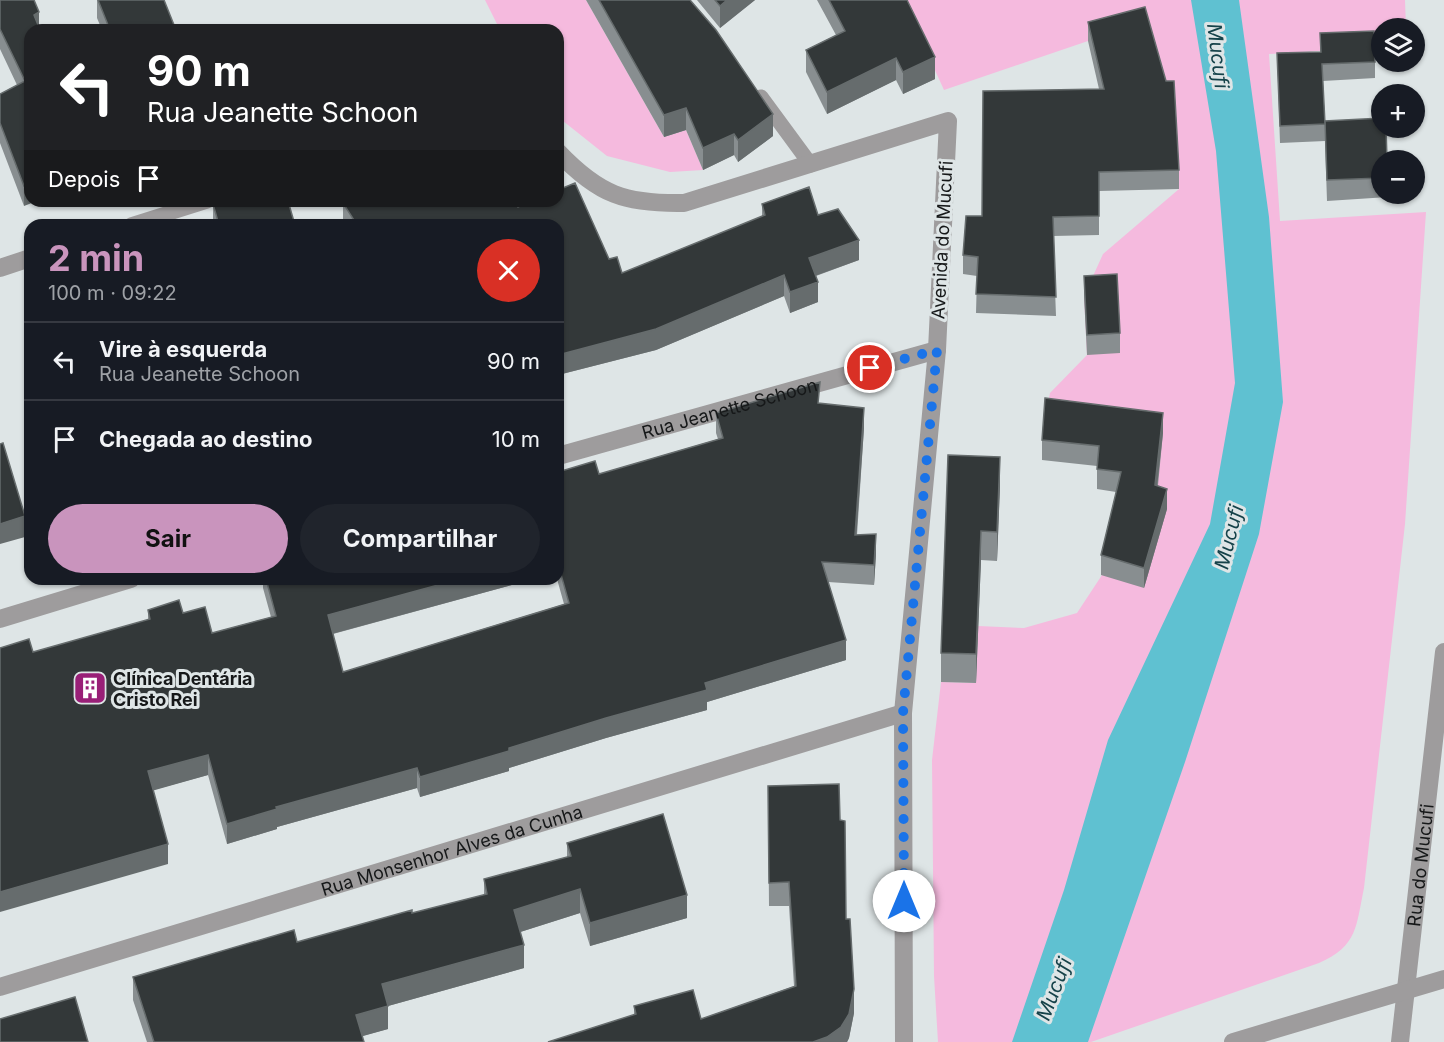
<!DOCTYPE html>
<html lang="pt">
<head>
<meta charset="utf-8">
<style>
	body { margin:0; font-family:Inter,sans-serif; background:#20242c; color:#f1f3f6; height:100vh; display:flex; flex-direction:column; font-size:22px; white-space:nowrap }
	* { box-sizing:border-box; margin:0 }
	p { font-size:20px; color:#9ea1a6 }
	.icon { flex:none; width:33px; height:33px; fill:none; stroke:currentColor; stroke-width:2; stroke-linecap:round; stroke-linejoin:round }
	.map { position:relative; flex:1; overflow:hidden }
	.sheet { position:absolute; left:24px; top:219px; width:540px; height:366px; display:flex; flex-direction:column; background:#171b24; border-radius:18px; box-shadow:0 2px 4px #0004 }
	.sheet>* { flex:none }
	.hud { position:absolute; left:24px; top:24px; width:540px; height:183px; border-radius:18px; box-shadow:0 2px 4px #0004; background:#202124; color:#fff; overflow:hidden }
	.buttons { position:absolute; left:1371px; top:18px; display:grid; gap:12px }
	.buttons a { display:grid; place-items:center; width:54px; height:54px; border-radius:50%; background:#171b24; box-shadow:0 2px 4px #0004; font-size:30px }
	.pin { position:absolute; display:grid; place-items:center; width:51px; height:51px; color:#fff; margin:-26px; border:3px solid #fff; border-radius:50%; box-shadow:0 2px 6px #0007 }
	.me { position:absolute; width:66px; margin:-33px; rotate:0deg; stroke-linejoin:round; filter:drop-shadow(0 0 4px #0008) }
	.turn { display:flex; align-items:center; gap:21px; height:126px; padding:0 24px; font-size:27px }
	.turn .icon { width:78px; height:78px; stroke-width:2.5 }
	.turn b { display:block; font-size:42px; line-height:51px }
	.then { display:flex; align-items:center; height:57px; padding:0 24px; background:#0003; gap:12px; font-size:22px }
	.round { display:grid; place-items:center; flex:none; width:63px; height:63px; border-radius:32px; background:#20242c }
	.summary { display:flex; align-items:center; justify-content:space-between; height:102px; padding:0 24px }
	h1 { font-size:36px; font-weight:700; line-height:45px; color:#c994bd }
	.action { display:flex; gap:12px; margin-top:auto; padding:12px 24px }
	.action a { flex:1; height:69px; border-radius:36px; background:#c994bd; color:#111; font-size:24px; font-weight:700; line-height:69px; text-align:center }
	.action a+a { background:#20242c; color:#f1f3f6 }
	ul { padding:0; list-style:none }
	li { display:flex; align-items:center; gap:18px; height:78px; padding:0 24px; border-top:2px solid #363941 }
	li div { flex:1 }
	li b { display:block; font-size:22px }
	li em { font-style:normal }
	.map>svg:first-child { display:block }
</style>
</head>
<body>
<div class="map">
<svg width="1444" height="1042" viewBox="0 0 1444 1042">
	<rect width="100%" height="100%" fill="#dee5e6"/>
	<path fill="#f5bade" d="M485,0H586L664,137L686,130L703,170L670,172L607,156L558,117V30H500Z
		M903,0H1405L1406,28H1382L1381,47L1269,54L1280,221L1426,212L1405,524L1364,888C1356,926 1358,946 1319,963L1091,1042H938L934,976L932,760L941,682L976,683L978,626L1024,628L1077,613L1102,575L1123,473L1045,418L1050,393L1087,355L1084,296L1103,254L1179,189L1159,80L1145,26L1088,41L944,90Z"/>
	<path fill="#5fc1d1" d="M1191,0H1239L1269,217L1283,402L1259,534L1185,762L1088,1042H1012L1064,890L1108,740L1210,524L1235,383L1216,151Z"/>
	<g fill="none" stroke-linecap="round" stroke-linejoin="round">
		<path stroke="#9e9c9d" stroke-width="15" d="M761,97L811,165
			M131,225L207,201"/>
		<g stroke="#9e9c9d" stroke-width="18">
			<path d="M558,152C599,195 625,204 684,203L948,121L937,350L903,713L904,1042"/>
			<path d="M0,268L30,258"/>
			<path id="s1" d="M558,456L937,350"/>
			<path d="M0,619L131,579"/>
			<path id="s2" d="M0,987L903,713"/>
			<path id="s3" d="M1400,1042L1444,652"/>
		</g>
		<path stroke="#9e9c9d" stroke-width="18" d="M1233,1042L1444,979"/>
	</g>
	<path fill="#888e90" d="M0,0H34L24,206L0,143V94L17,85L0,49Z
		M97,0H164L176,30H102L97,18Z
		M586,0H690L773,136L738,162L734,155L703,170L686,130L664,137Z
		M697,0H755L720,28Z
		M817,0H907L935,79L903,94L896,80L827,114L806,72V50L836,35Z
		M1088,22L1179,170V189L1099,191V235L1053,236L1056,316L976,313L977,276L963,274V255L982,216L1099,89L1088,41Z
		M1320,33L1375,62V78L1323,81L1325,124L1382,160V194H1388V197L1327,201L1325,141L1280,143L1277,53L1320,52Z
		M575,183L609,259L617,257L622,273L762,216V204L809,187L818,215L838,209L859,240V260L816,276L818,282V302L790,313L784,296L656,350L558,375V225H344L343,223V203L346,201H515L518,207L531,201H558V190Z
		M213,204L295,225H213Z
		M1084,276L1120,333V353L1087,355L1084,296Z
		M820,403L864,428L857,535L876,554L874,585L828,582L846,660L707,702V710L606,738L509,768V771L420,797L417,788L277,827V829L227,844L208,775L153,790L168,864L33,652L148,620V610L183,613L212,633L271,617L263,588V579H534L333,634L343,672L564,604L557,579H558V472L599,474L718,439L716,433V413Z
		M1163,433L1158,485L1167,509L1144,588L1101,575V555L1116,492L1097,489V466L1042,460V440Z
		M948,455L1000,486L997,561L981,560L976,683L941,682V653Z
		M768,786L840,820L846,919L854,1013L849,1038L847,1042H548L634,1015V1006L701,1019L794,986L789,906H769Z
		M567,843L687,918L590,946L580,913L520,932L524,968L388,1006V1029L362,1036L364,1042H147L133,1000V977L297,942L484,895V879L567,857Z"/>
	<path fill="#666c6d" d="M727,0H755L720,28V6Z
		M39,12V30L34,15Z
		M935,57V79L903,94V72Z
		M896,58V80L827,114V92Z
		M686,108V130L664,137V115Z
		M773,114V136L738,162V140Z
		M734,134V155L703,170V148Z
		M30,184V201H37L24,206V186Z
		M859,240V260L809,278V258Z
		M784,275V296L656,350L558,375V355Z
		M818,282V302L790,313V292Z
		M864,408V428L855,555V535Z
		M1163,413V433L1155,505V485Z
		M1000,457V486L997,561V532Z
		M1167,489V509L1144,588V568Z
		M25,516V537L0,544V524Z
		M981,531V560L976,683V654Z
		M876,534V554L874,585V565Z
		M460,579H534L328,635V615Z
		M846,640V660L707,702V710L606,738L509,768V771L420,797V777L705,683Z
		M208,755V775L148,792V771Z
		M417,768V788L277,827V829L227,844V824L276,807Z
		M168,844V864L0,912V892Z
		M580,889V913L514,934V910Z
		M687,895V918L590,946V923Z
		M524,945V968L388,1006V1029L356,1038V1015L382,984Z
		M854,989V1013L849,1038L847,1042H813Z"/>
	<path fill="#333839" stroke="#666c6d" stroke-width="1.5" d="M0,0H34L39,12L34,15L40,30H30V184L24,186L0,123V94L25,81L0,29Z
		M98,0H164L176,30H110Z
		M599,0H690L716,30L773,114L738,140L734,134L703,148L686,108L664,115Z
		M715,0H727L720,6Z
		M829,0H907L935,57L903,72L896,58L827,92L806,50L845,31Z
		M1145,7L1166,81H1174L1179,170L1099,172V216L1053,217L1056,297L976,294L978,257L963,255L966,216H982L983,91L1104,89L1088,22Z
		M1374,31L1375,62L1322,64L1325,124L1280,126L1277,53L1321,52L1320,33Z
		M1382,118V128H1386L1387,160H1382V178L1327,180L1325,121Z
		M575,183L609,259L617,257L622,273L765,215L762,204L809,187L818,215L838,209L859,240L809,258L818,282L790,292L784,275L656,329L558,355V225H357L343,203L346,201H515L518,207L531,201H558V190Z
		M223,201H274L275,202L279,201H288L295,225H219L213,204Z
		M1117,274L1120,333L1087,335L1084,276Z
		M820,382L818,403L864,408L855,535L876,534L874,565L822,562L846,640L705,683L707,690L606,718L509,748V751L420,777L417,768L276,807L277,809L227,824L208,755L148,771L168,844L0,892V648L29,639L33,652L150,619L148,610L179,600L183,613L205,607L212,633L276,616L266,579H460L328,615L343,672L569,603L558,564V472L595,461L599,474L723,438L716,413Z
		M1045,398L1163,413L1155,485L1167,489L1144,568L1101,555L1121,472L1097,469L1099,446L1042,440Z
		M3,443L25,516L0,524V444Z
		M948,455L1000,457L997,532L981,531L976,654L941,653Z
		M839,784L840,820L845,821L846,919H850L854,989L849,1014L841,1027L827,1037L813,1042H548L636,1014L634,1006L693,990L701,1019L796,986L789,882L769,883L768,786Z
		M663,814L687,895L590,923L580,889L514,910L524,945L382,984L388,1006L356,1015L364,1042H154L133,977L294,930L297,942L412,910V913L487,894L484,879L571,856L567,843Z
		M75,997L88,1042H0V1019Z"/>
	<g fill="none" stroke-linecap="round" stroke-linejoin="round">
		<path stroke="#1a73e8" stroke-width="10" stroke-dasharray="0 18" d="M870,368L937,350L903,713L904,901"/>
	</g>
	<defs>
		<symbol id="building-square" viewBox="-11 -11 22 22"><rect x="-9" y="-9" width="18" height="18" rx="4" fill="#991f77" stroke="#dee5e6"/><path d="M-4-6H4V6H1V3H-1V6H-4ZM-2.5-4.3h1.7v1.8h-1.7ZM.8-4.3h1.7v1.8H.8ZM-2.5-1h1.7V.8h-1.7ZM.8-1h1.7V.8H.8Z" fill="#fff"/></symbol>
	</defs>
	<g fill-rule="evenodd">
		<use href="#building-square" x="71" y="669" width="38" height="38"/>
	</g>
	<g text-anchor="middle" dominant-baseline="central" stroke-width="6" stroke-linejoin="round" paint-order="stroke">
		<g font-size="18" fill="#161819" stroke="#dee5e6">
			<text transform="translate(942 240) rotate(-87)">Avenida do Mucufi</text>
			<text stroke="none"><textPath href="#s1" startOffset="178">Rua Jeanette Schoon</textPath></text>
			<text stroke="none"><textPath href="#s2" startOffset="472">Rua Monsenhor Alves da Cunha</textPath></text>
			<text stroke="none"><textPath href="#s3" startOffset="178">Rua do Mucufi</textPath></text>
		</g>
		<g font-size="18" font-weight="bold" fill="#161819" stroke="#dee5e6" text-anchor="start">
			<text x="113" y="678">Clínica Dentária<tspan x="113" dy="21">Cristo Rei</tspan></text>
		</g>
		<g font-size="20" font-style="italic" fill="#154249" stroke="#dee5e6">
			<text transform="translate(1218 56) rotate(83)">Mucufi</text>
			<text transform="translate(1229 537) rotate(-76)">Mucufi</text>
			<text transform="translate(1054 989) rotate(-69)">Mucufi</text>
		</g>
	</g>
</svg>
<div class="buttons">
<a><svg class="icon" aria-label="layers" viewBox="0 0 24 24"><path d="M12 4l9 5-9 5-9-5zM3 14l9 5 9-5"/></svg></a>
<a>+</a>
<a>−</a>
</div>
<div class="pin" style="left:870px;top:368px;background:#d93025"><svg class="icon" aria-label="arrive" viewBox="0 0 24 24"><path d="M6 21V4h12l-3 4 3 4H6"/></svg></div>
<svg class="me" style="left:904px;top:901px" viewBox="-20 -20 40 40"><circle r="19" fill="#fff"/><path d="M0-13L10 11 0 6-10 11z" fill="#1a73e8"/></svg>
<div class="hud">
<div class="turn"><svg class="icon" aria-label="left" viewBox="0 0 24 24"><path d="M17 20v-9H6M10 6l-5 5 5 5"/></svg><div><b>90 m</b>Rua Jeanette Schoon</div></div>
<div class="then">Depois<svg class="icon" aria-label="arrive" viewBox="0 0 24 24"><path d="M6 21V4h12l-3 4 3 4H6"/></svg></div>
</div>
<section class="sheet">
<div class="summary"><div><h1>2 min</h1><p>100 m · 09:22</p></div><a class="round" style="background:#d93025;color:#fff"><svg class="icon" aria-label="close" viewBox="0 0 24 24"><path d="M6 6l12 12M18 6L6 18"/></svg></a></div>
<ul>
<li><svg class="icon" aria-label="left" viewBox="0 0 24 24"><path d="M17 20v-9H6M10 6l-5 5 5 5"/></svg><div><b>Vire à esquerda</b><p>Rua Jeanette Schoon</p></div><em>90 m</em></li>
<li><svg class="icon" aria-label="arrive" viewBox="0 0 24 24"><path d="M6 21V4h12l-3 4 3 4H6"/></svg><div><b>Chegada ao destino</b></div><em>10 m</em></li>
</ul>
<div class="action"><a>Sair</a><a>Compartilhar</a></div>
</section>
</div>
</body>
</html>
